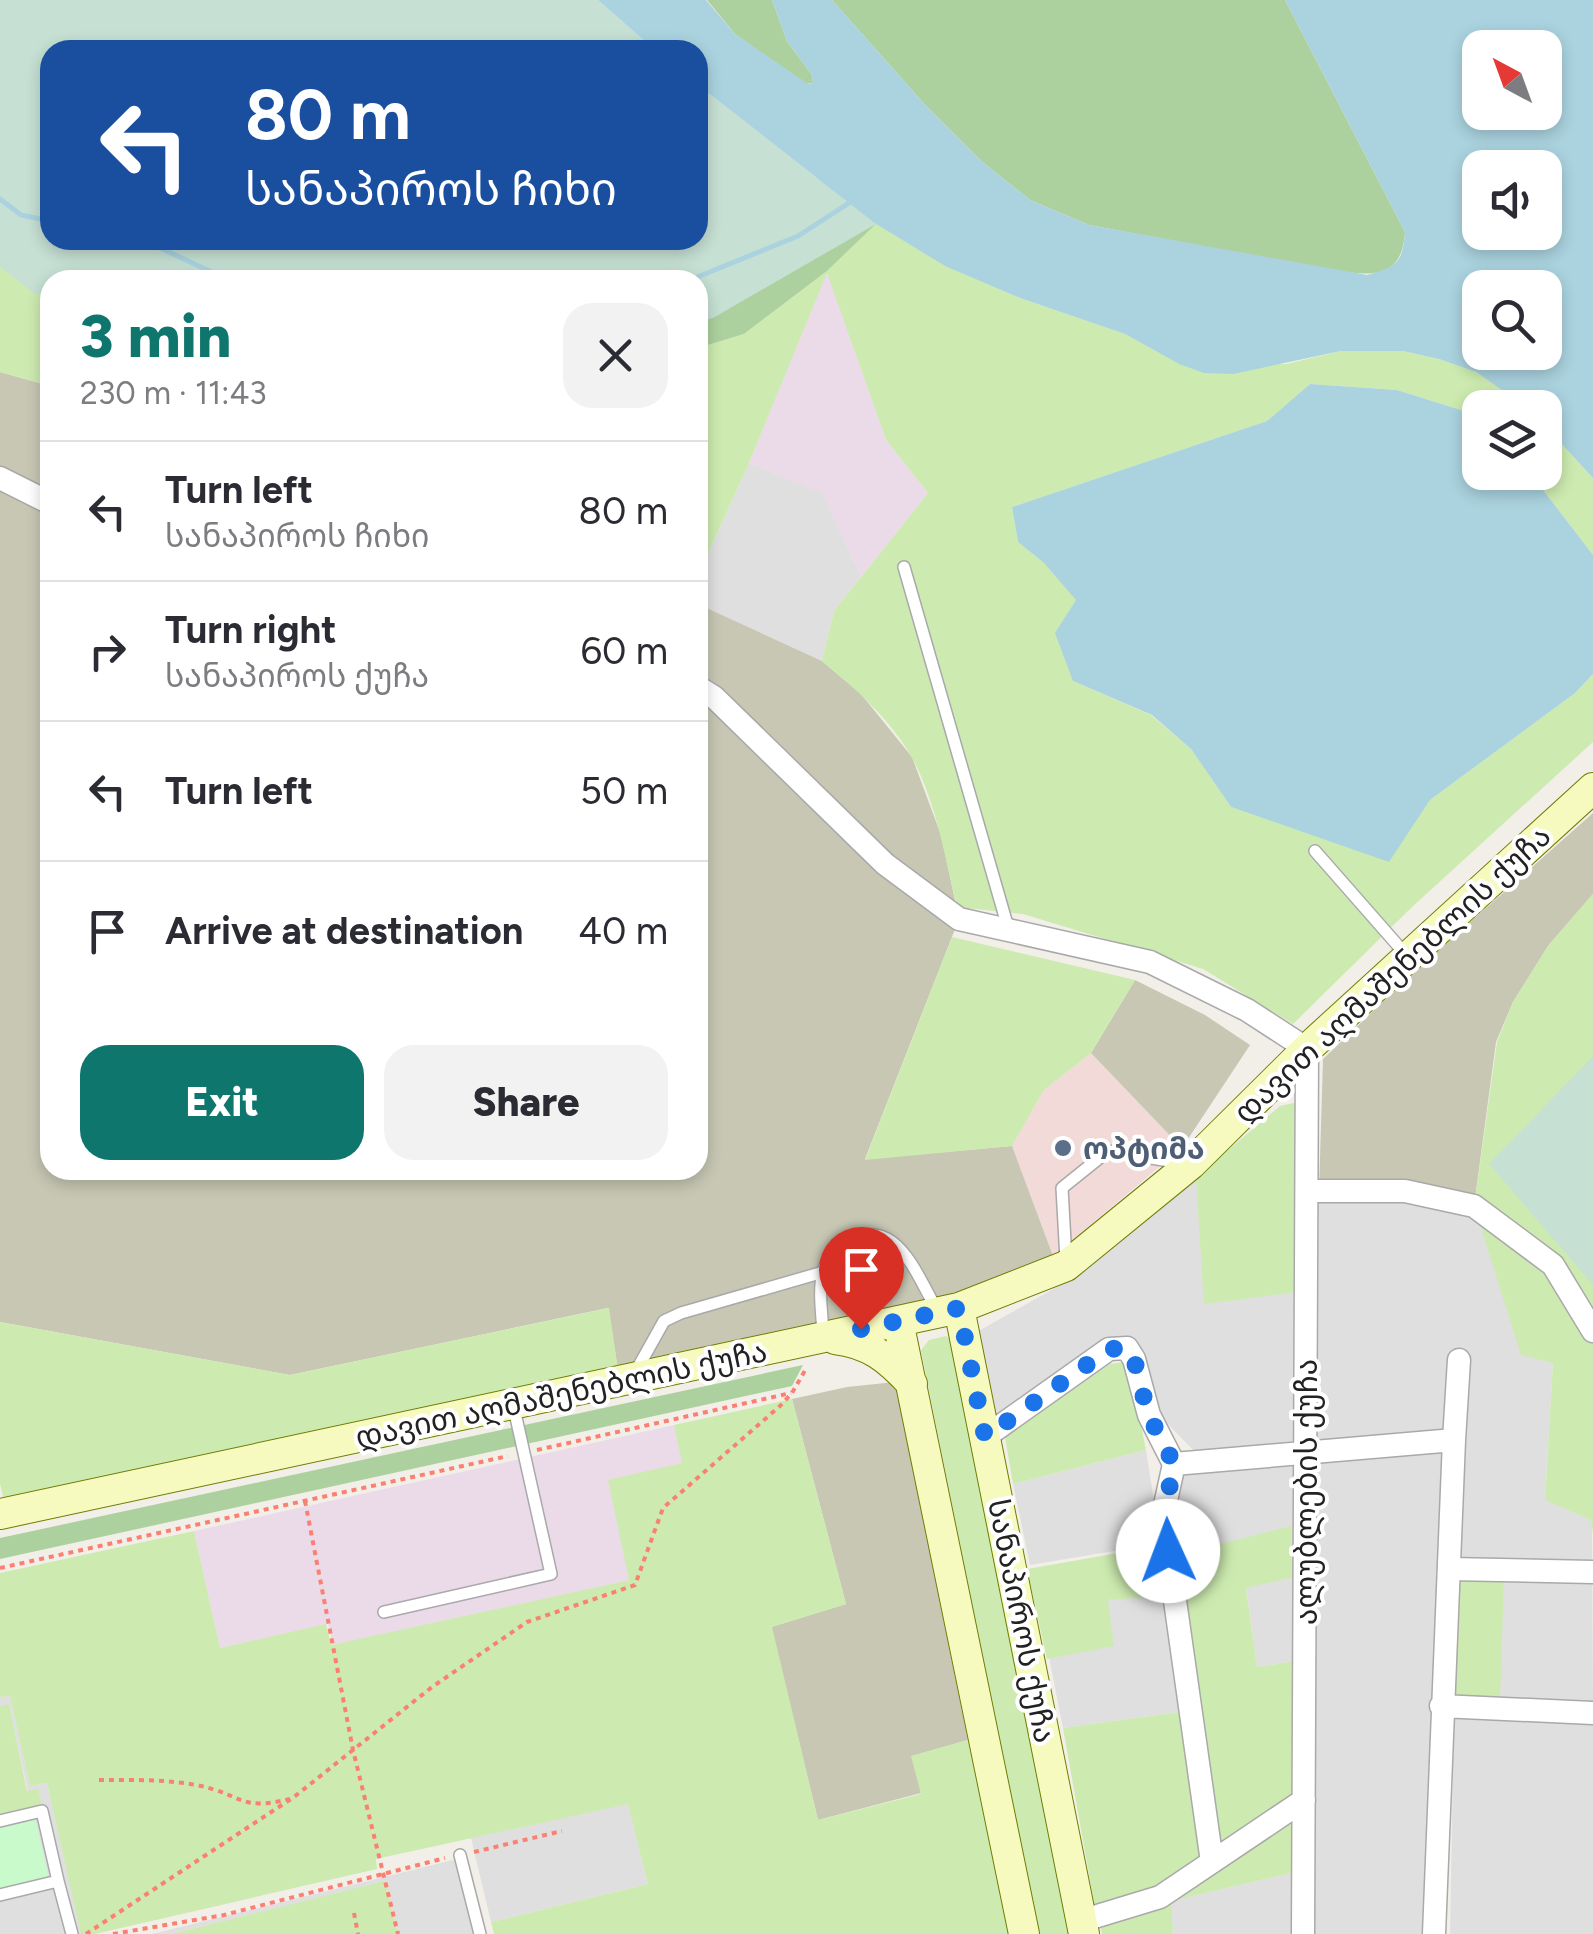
<!DOCTYPE html>
<html lang="en">
<head>
<meta charset="utf-8">
<style>
	body { margin:0; font-family:Figtree,"Noto Sans Georgian",sans-serif; background:#f2f2f3; color:#2b2b33; height:100vh; display:flex; flex-direction:column; font-size:38px; white-space:nowrap }
	* { box-sizing:border-box; margin:0 }
	p { font-size:32px; color:#7c7c81 }
	.icon { flex:none; width:55px; height:55px; fill:none; stroke:currentColor; stroke-width:2; stroke-linecap:round; stroke-linejoin:round }
	.map { position:relative; flex:1; overflow:hidden }
	.sheet { position:absolute; left:40px; top:270px; width:668px; height:910px; display:flex; flex-direction:column; background:#fff; border-radius:30px; box-shadow:0 5px 15px #0003 }
	.sheet>* { flex:none }
	.top-card { position:absolute; left:40px; top:40px; width:668px; height:210px; border-radius:30px; box-shadow:0 5px 15px #0003; background:#1a4fa0; color:#fff; overflow:hidden }
	.needle { width:65px; rotate:319deg }
	.tools { position:absolute; left:1462px; top:30px; display:grid; gap:20px }
	.tools a { display:grid; place-items:center; width:100px; height:100px; border-radius:20px; background:#fff; box-shadow:0 5px 15px #0003; font-size:50px }
	.pin { position:absolute; display:grid; place-items:center; width:85px; height:85px; color:#fff; margin:-102px -42px; border-radius:50% 50% 50% 0; rotate:-45deg; box-shadow:0 0 10px #0007 }
	.pin .icon { rotate:45deg }
	.me { position:absolute; width:110px; margin:-55px; rotate:358deg; stroke-linejoin:round; filter:drop-shadow(0 0 8px #0008) }
	.turn { display:flex; align-items:center; gap:35px; height:210px; padding:0 40px; font-size:45px }
	.turn .icon { width:130px; height:130px; stroke-width:2.5 }
	.turn b { display:block; font-size:70px; line-height:85px }
	.round { display:grid; place-items:center; flex:none; width:105px; height:105px; border-radius:30px; background:#f2f2f3 }
	.head { display:flex; align-items:center; justify-content:space-between; height:170px; padding:0 40px }
	h1 { font-size:60px; font-weight:800; line-height:75px; color:#0f766e }
	.primary-button { display:flex; gap:20px; margin-top:auto; padding:20px 40px }
	.primary-button a { flex:1; height:115px; border-radius:30px; background:#0f766e; color:#fff; font-size:40px; font-weight:800; line-height:115px; text-align:center }
	.primary-button a+a { background:#f2f2f3; color:#2b2b33 }
	ul { padding:0; list-style:none }
	li { display:flex; align-items:center; gap:30px; height:140px; padding:0 40px; border-top:2px solid #e1e1e2 }
	li div { flex:1 }
	li b { display:block; font-size:38px }
	li em { font-style:normal }
	.map>svg:first-child { display:block }
</style>
</head>
<body>
<div class="map">
<svg width="1593" height="1934" viewBox="0 0 1593 1934">
	<rect width="100%" height="100%" fill="#f2efe9"/>
	<path fill="#e0dfdf" d="M749,463L822,492L861,577L834,611L822,661L698,604V575Z
		M1196,1177L1296,1292L1298,1447L1201,1458L1152,1408L1138,1351L1129,1337L1111,1342L995,1418L975,1333L1078,1275Z
		M1308,1191L1474,1206L1553,1362L1545,1499L1592,1520L1593,1705L1500,1703L1449,1569L1454,1441L1307,1454Z
		M1146,1450L1187,1711L1063,1728L1049,1657L1108,1600L1151,1594L1150,1545L1030,1565L1013,1484Z
		M1444,1450L1429,1934H1310L1313,1459Z
		M1302,1463V1660L1257,1667L1246,1587L1173,1556L1176,1473Z
		M10,1695L30,1786L47,1783L82,1934H0V1815L28,1792L9,1705L0,1706V1697Z
		M1454,1712L1593,1715V1934H1450Z
		M629,1803L648,1884L491,1922L471,1838Z
		M457,1859L474,1934H398L384,1882L171,1934H152Z
		M1291,1873V1934H1173L1170,1901Z"/>
	<path fill="#f2dad9" d="M1091,1053L1182,1148L1053,1256L1012,1146L1044,1090Z"/>
	<path fill="#ebdbe8" d="M827,271L886,440L928,493L861,577L822,493L749,463Z
		M674,1425L683,1463L630,1580L333,1645L328,1624L220,1648L194,1531Z"/>
	<path fill="#c7c7b4" d="M0,372L50,386V1170H698V604L822,661L861,694L912,757L941,835L959,919L865,1159L1012,1146L1053,1256L991,1286L618,1370L608,1308L290,1375L0,1322Z
		M1593,813V894L1548,946L1513,1002L1496,1042L1474,1206L1319,1191L1323,1059L1415,971Z
		M1135,980L1205,1015L1250,1045L1182,1148L1091,1053Z
		M895,1382L968,1740L912,1756L921,1793L818,1820L771,1627L846,1604L792,1399L847,1387Z"/>
	<path fill="#cdebb0" d="M0,80L50,166V386L0,372Z
		M876,224L946,266L1020,298L1125,334L1179,364H1286L1341,351H1403L1439,359L1476,372L1526,407L1480,408V416L1397,390L1310,384L1267,421L1012,507L1018,542L1044,563L1077,600L1073,681L1151,715L1191,749L1231,807L1389,861L1430,800L1575,693L1593,674V742L1412,907L1293,1024L1203,969L1023,914L957,907C946,860 935,799 912,758C892,721 854,687 822,661L834,611L928,493L886,440L827,273L749,463L698,575V348L744,334L827,271Z
		M1545,426L1593,478V555L1530,473L1545,472Z
		M1593,894V1533L1591,1520L1545,1500L1553,1363L1521,1355L1474,1206L1497,1042L1513,1002L1548,946Z
		M952,937L1135,980L1091,1053L1044,1090L1012,1146L865,1160Z
		M1298,1102L1296,1292L1204,1304L1196,1177L1280,1106Z
		M609,1308L618,1370L5,1504L0,1484V1322L290,1375Z
		M946,1336L954,1343L1070,1934H1038L921,1350L929,1340Z
		M1124,1362L1130,1372L1146,1450L1013,1484L1005,1437L1110,1364Z
		M792,1399L846,1604L772,1627L818,1820L921,1794L911,1756L968,1740L1010,1934H494L491,1922L648,1884L628,1804L376,1859L377,1869L95,1934H81L47,1783L30,1786L10,1696L0,1697V1573L194,1531L220,1648L326,1624L331,1645L629,1580L608,1480L682,1463L674,1425Z
		M1291,1526L1293,1577L1246,1588L1257,1667L1302,1660L1303,1797L1216,1855L1173,1556Z
		M1147,1548L1149,1597L1108,1600L1114,1646L1047,1659L1027,1569Z
		M1453,1574L1504,1575L1500,1703L1448,1702Z
		M9,1704L27,1791L38,1789L42,1806L0,1815V1706Z
		M1187,1711L1209,1855L1162,1886L1095,1908L1063,1728Z
		M1292,1820L1291,1873L1171,1901L1173,1934H1102L1099,1920Z
		M385,1881L398,1934H171Z"/>
	<path fill="#add19e" d="M707,0H772L787,41L812,75L813,83L805,84L735,34Z
		M832,0H1285L1405,232C1402,282 1368,275 1330,270L1089,225L1030,200L980,160L927,107Z
		M816,177L876,224L827,271L744,334L698,348V293Z
		M803,1365L792,1386L0,1559V1538Z"/>
	<path fill="#c6e0d4" d="M0,0H598L655,50H50V240H698V85L876,224L713,318L698,322V280H50V295L35,294L0,267Z
		M1593,1056V1285L1489,1164Z"/>
	<path fill="#c8facc" d="M35,1817L49,1879L0,1890V1826Z"/>
	<path fill="#aad3df" fill-rule="evenodd" d="M598,0H706L735,34L808,84L813,83L812,75L787,41L772,0H832L927,107L980,160L1030,200L1089,225L1367,275C1396,267 1403,263 1405,232L1285,0H1593V478L1545,426V408L1526,407L1476,372L1439,359L1403,351H1341L1233,374L1204,373L1179,364L1125,334L1020,298L945,266L876,224L698,85V50H655ZM1480,48H1545V112H1480ZM1480,168H1545V232H1480ZM1480,288H1545V352H1480Z
		M1310,384L1397,390L1480,416V472L1530,473L1593,555V674L1575,693L1430,800L1389,862L1231,807L1191,749L1152,715L1073,681L1055,633L1076,600L1044,563L1018,542L1012,507L1267,421Z"/>
	<g fill="none" stroke-linecap="round" stroke-linejoin="round">
		<path stroke="#aad3df" stroke-width="5" d="M0,199L21,215L50,221
			M143,240L229,280
			M690,280L798,236L849,203"/>
		<defs>
			<path id="service" d="M904,567L1009,931
				M1315,851L1408,957
				M1066,1260L1062,1188L1108,1151L1182,1163
				M823,1333C821,1296 811,1255 855,1238C868,1233 881,1234 892,1242C912,1257 924,1288 936,1308
				M636,1371L664,1321L681,1313L820,1273
				M384,1612L551,1574L513,1404
				M0,1821L42,1811L58,1881
				M460,1855L480,1934
				M0,1895L58,1881L72,1934"/>
			<path id="minor" d="M0,478L50,503
				M698,687L714,697L885,864L959,919L1150,962L1247,1010L1307,1049L1303,1934
				M1308,1191H1405L1474,1206L1553,1265L1593,1331
				M985,1437L1109,1349L1127,1348L1134,1359L1149,1415L1174,1464L1165,1505L1168,1551L1212,1862
				M1454,1440L1459,1360
				M1174,1464L1454,1440L1434,1934
				M1449,1569L1593,1572
				M1441,1706L1593,1713
				M1081,1921L1160,1897L1304,1800"/>
			<path id="secondary" d="M959,1308L1084,1934
				M898,1321L1024,1934
				M835,1339C870,1343 889,1359 912,1384
				M0,1514L959,1308L1066,1266L1191,1164L1307,1049L1593,788"/>
		</defs>
		<use href="#service" stroke="#a9a9a9" stroke-width="14"/>
		<use href="#minor" stroke="#a9a9a9" stroke-width="25"/>
		<use href="#secondary" stroke="#707d05" stroke-width="32"/>
		<path stroke="#fa8072" stroke-width="4" stroke-dasharray="5 5" stroke-linecap="butt" d="M537,1450L791,1393
			M305,1501L353,1750L398,1934
			M0,1568L508,1456
			M99,1780C133,1780 168,1779 201,1786C244,1796 240,1811 290,1799
			M474,1852L562,1831
			M354,1913L358,1934
			M86,1934L294,1797L432,1687L527,1622L635,1585L663,1508L780,1406L792,1393L807,1367
			M113,1934L224,1915L445,1858"/>
		<use href="#service" stroke="#fff" stroke-width="11"/>
		<use href="#minor" stroke="#fff" stroke-width="22"/>
		<use href="#secondary" stroke="#f7fabf" stroke-width="30"/>
	</g>
	<g fill="none" stroke-linecap="round" stroke-linejoin="round">
		<path stroke="#1a73e8" stroke-width="18" stroke-dasharray="0 32.4" d="M861,1329L959,1308L985,1437L1109,1349L1127,1348L1134,1359L1148,1414L1174,1464L1166,1505L1168,1551"/>
	</g>
	<circle fill="#5c6f8a" stroke="#fff" stroke-width="4" cx="1063" cy="1148" r="10"/>
	<g text-anchor="middle" dominant-baseline="central" stroke-width="8" stroke-linejoin="round" paint-order="stroke">
		<g font-size="30" fill="#222" stroke="#fff">
			<text transform="translate(1392 974) rotate(-43)">დავით აღმაშენებლის ქუჩა</text>
			<text transform="translate(561 1394) rotate(-12)">დავით აღმაშენებლის ქუჩა</text>
			<text transform="translate(1306 1492) rotate(-90)">ალუბლების ქუჩა</text>
			<text transform="translate(1022 1621) rotate(79)">სანაპიროს ქუჩა</text>
		</g>
		<g font-size="30" font-weight="bold" fill="#4e5e75" stroke="#fff" text-anchor="start">
			<text x="1083" y="1148">ოპტიმა</text>
		</g>
	</g>
</svg>
<div class="tools">
<a><svg class="needle" viewBox="-14 -14 28 28"><path d="M0-13l5 13h-10z" fill="#e53935"/><path d="M0 13l5-13h-10z" fill="#7c7c81"/></svg></a>
<a><svg class="icon" aria-label="sound" viewBox="0 0 24 24"><path d="M4 9h4l5-4v14l-5-4H4zM17 9q2 3 0 6"/></svg></a>
<a><svg class="icon" aria-label="search" viewBox="0 0 24 24"><circle cx="10" cy="10" r="6"/><path d="M15 15l6 6"/></svg></a>
<a><svg class="icon" aria-label="layers" viewBox="0 0 24 24"><path d="M12 4l9 5-9 5-9-5zM3 14l9 5 9-5"/></svg></a>
</div>
<div class="pin" style="left:861px;top:1329px;background:#d93025"><svg class="icon" aria-label="arrive" viewBox="0 0 24 24"><path d="M6 21V4h12l-3 4 3 4H6"/></svg></div>
<svg class="me" style="left:1168px;top:1551px" viewBox="-20 -20 40 40"><circle r="19" fill="#fff"/><path d="M0-13L10 11 0 6-10 11z" fill="#1a73e8"/></svg>
<div class="top-card">
<div class="turn"><svg class="icon" aria-label="left" viewBox="0 0 24 24"><path d="M17 20v-9H6M10 6l-5 5 5 5"/></svg><div><b>80 m</b>სანაპიროს ჩიხი</div></div>
</div>
<section class="sheet">
<div class="head"><div><h1>3 min</h1><p>230 m · 11:43</p></div><a class="round"><svg class="icon" aria-label="close" viewBox="0 0 24 24"><path d="M6 6l12 12M18 6L6 18"/></svg></a></div>
<ul>
<li><svg class="icon" aria-label="left" viewBox="0 0 24 24"><path d="M17 20v-9H6M10 6l-5 5 5 5"/></svg><div><b>Turn left</b><p>სანაპიროს ჩიხი</p></div><em>80 m</em></li>
<li><svg class="icon" aria-label="right" viewBox="0 0 24 24"><path d="M7 20v-9h11M14 6l5 5-5 5"/></svg><div><b>Turn right</b><p>სანაპიროს ქუჩა</p></div><em>60 m</em></li>
<li><svg class="icon" aria-label="left" viewBox="0 0 24 24"><path d="M17 20v-9H6M10 6l-5 5 5 5"/></svg><div><b>Turn left</b></div><em>50 m</em></li>
<li><svg class="icon" aria-label="arrive" viewBox="0 0 24 24"><path d="M6 21V4h12l-3 4 3 4H6"/></svg><div><b>Arrive at destination</b></div><em>40 m</em></li>
</ul>
<div class="primary-button"><a>Exit</a><a>Share</a></div>
</section>
</div>
</body>
</html>
